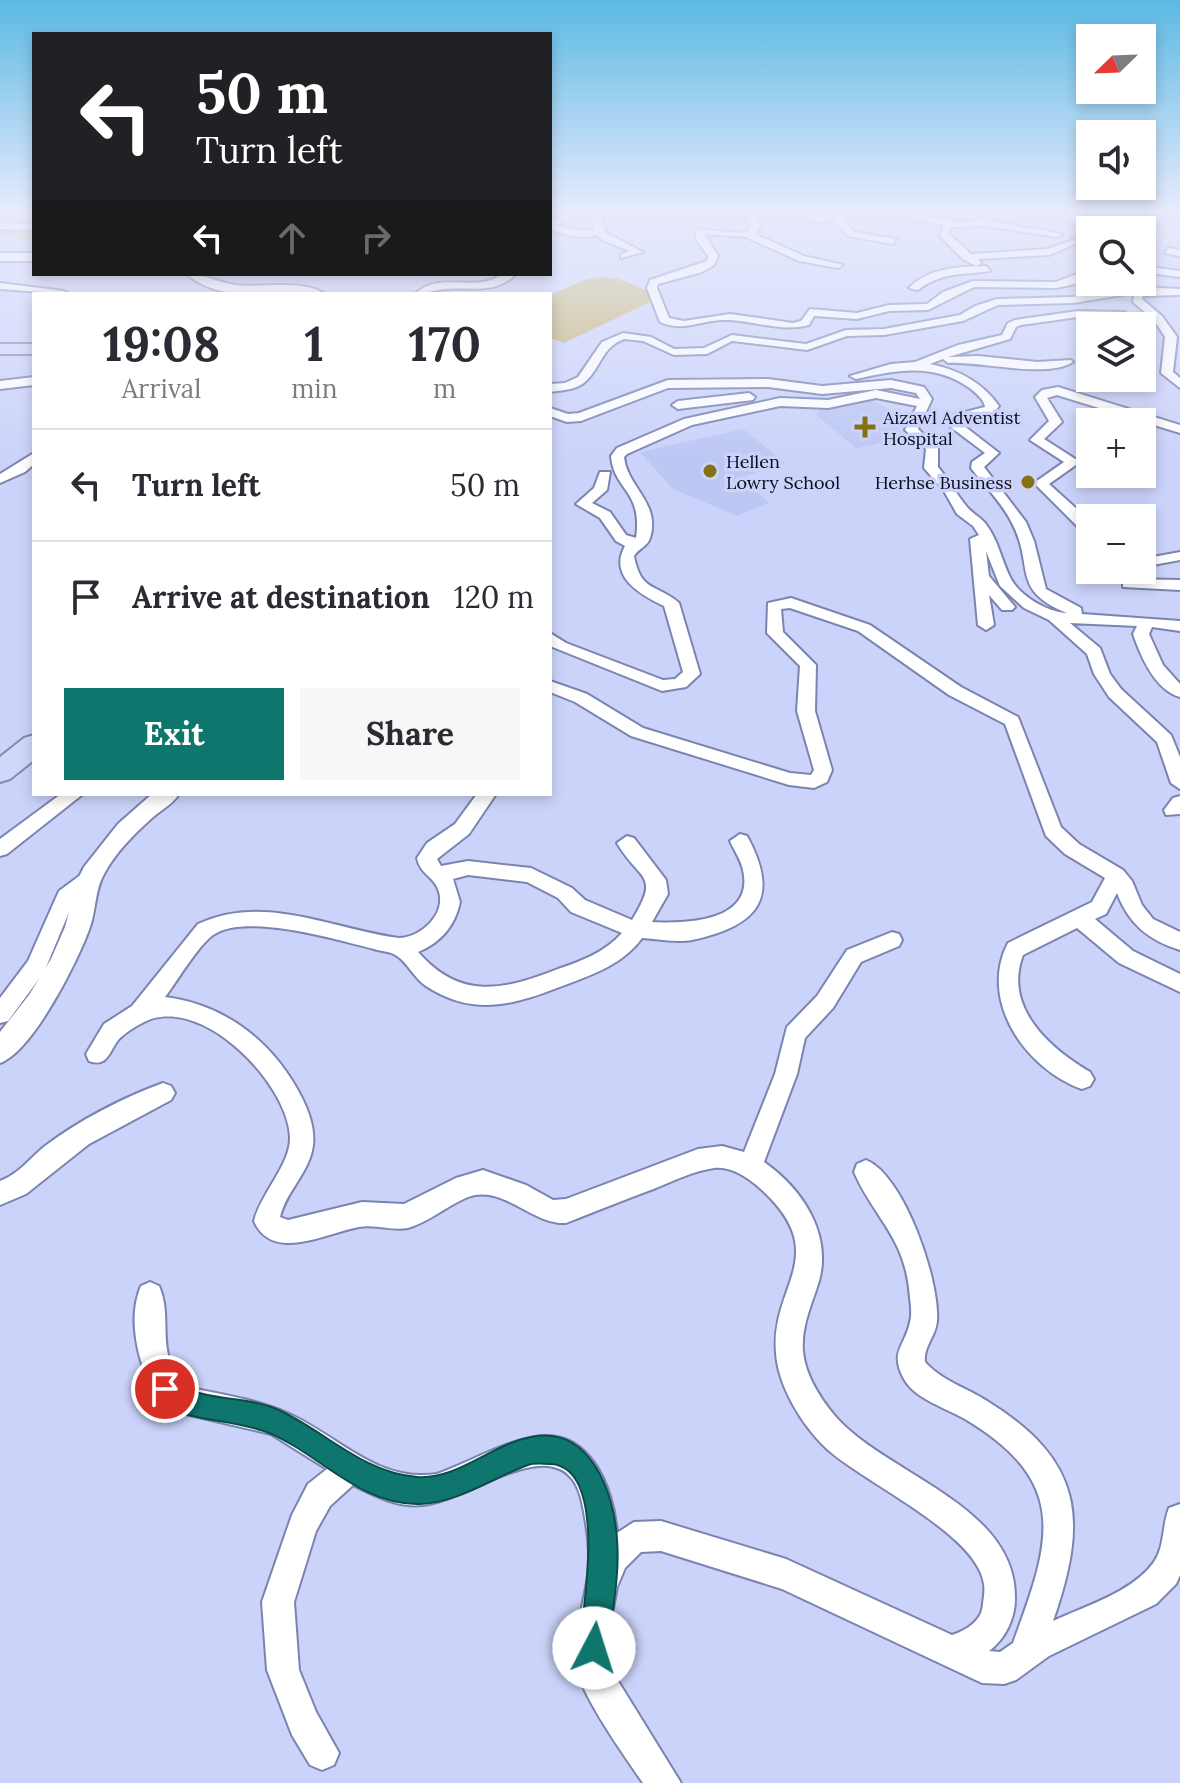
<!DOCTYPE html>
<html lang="en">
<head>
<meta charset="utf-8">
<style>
	body { margin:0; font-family:Lora,serif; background:#f7f7f7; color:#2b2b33; height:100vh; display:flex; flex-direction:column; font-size:30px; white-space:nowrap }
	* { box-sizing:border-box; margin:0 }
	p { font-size:26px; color:#7c7c81 }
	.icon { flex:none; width:44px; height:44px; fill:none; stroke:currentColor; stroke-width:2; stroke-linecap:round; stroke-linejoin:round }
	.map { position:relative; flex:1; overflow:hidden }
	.drawer { position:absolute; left:32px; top:292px; width:520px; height:504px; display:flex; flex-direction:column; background:#fff; border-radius:0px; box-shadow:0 4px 12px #0003 }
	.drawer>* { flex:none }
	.guide { position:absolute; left:32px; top:32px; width:520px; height:244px; border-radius:0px; box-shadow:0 4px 12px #0003; background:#202124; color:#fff; overflow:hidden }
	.needle { width:52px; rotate:247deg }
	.tools { position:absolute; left:1076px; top:24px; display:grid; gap:16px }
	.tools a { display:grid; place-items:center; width:80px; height:80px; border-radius:0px; background:#fff; box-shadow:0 4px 12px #0003; font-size:40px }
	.pin { position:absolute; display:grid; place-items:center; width:68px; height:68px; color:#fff; margin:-34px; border:4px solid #fff; border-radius:50%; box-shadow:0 2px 8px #0007 }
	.me { position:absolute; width:88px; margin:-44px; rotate:5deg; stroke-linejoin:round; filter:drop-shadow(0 0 6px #0008) }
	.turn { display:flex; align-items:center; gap:28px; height:168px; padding:0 32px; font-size:36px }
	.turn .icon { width:104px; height:104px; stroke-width:2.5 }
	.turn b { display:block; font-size:56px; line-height:68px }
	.lanes { display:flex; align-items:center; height:76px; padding:0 32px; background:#0003; justify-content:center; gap:40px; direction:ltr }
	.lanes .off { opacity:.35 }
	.eta { display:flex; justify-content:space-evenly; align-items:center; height:136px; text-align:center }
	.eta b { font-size:48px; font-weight:700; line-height:56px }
	.cta { display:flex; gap:16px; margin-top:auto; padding:16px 32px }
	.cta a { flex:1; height:92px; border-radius:0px; background:#0f766e; color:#fff; font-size:32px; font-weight:700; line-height:92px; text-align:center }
	.cta a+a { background:#f7f7f7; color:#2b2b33 }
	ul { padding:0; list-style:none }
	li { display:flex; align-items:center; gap:24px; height:112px; padding:0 32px; border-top:2px solid #e1e1e2 }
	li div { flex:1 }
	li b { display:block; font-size:30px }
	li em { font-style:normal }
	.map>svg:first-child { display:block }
</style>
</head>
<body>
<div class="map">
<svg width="1180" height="1783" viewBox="0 0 1180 1783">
	<rect width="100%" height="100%" fill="#cbd3fa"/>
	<path fill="#bdc7f3" d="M864,397L893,411L903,438L856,448L816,415L823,406Z
		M743,429L786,464L741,477L769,503L737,516L673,489L640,452Z"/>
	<path fill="#c4b169" d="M0,210H34V240L0,235Z
		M600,277L619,279L651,292L652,301L564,343L550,338V295L584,280Z"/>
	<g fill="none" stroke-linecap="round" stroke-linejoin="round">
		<defs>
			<path id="minor" d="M569,210H579L565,223L550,225V219L559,218Z
				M740,210H749L761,225L755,234L804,256L843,265L838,268L799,261L746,237L705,234L718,256L714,265L702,272L658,284L657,288L669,318L684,321L730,314L793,323L801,321L810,309L857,313L889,305L927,304L943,292L973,281L1056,282L1090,269V276L1075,284L1056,288L974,287L928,310L889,311L857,319L814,316L809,325C777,333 753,319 722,320C699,321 682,332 660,322L647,288L650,280L707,261L708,256L695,238L697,229L739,233L748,231L751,225Z
				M774,210H791L820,217L861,210H897L956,222L985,220L1062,234L1057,237L985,226L952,227L948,233L971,254L1048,249L1073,240L1078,243L1049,255L978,259L981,263L976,266L963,259L940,236L944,225C906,217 881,212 842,219L854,232L896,239L893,244L848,236L833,220L820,223Z
				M1144,210L1180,212V218L1148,213Z
				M0,223L34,224V230L0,229Z
				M598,229L643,252L621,258V254L630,251L604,241L593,232Z
				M1168,248L1180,250V256L1165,253Z
				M986,266L990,271C962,275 941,272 918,290L909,288C930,267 958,267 986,266Z
				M1142,266L1180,271V277L1142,272Z
				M0,283L64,291L69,294L0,289Z
				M1123,286L1180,289V295L1143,296L1142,299L1162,316L1177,337L1173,372L1180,378V388L1161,373L1165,337L1154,320L1133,302L1134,293L1073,303L998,305L963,321L884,335L847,336L807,350L732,341L707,354L674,355L643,341L624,339C602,347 601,367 586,381C577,390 562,390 550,392V384L565,383L578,377L602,342L623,333L651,337L674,349L704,348L732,335L806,344L846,330L884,329L960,315L975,306L997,299L1073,297Z
				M1078,311L1124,312L1129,315L1124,318L1078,317L1021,325L1016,327L1010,339L948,357L978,356L1037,362L1071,360L1073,362C1046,379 981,361 948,363L943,359L930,364C959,370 982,382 999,406L993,413L959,422L999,453L984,467L1026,522L1034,541L1046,589L1081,608L1082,614L1180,621V631L1152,627L1149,634L1163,665L1180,684V697C1155,690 1141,657 1133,634L1137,626L1070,623L1100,648L1110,674L1121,689L1171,735L1180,757V789L1171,783L1157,742L1109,697L1094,674L1087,654L1049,620L1024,608L1000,586L986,551L989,576L1015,607L1012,610H1002L989,595L994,625L986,630L978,625L970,539L979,535L973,526L957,514L944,491L924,468L926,449L905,430L917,406L876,398L828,408L780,406L692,425L627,454L624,457C627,487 661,503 650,538C648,546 638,549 634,556C641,593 656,583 679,603L700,674L686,687L662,691L550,646V633L566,643L663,680L675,679L683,672L664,606C641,595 608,577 625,546L616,541L600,518L576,504L594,488L600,472H610L607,490L592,503L610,512L626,535L636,538C643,490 614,491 611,456L617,448L684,419L780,398L828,400L876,390L920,399L916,393L891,388L822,394L768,387L668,388L581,421L567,422L550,416V408L568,414L579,413L668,380L768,379L822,386L891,380L924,387L932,399L918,429L938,448V467C949,480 956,494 967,507C972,513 980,517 985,523C999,541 1001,560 1011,579C1021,597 1048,612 1067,613C1010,590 1035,567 1012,523C1002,503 985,486 971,468L972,462L985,453L948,425L947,421L953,415L985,407C984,400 978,395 971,389C934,362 897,370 856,379L850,376L891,364L915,362L958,345L1002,335L1008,323L1015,320Z
				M34,377V385L0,389V381Z
				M1058,387L1180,425V433L1057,395L1047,398L1062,422L1044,439L1080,462L1049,484L1089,520L1090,535L1085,534L1034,483L1064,462L1030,440L1049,421L1035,397L1042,390Z
				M749,393L755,397L753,400L678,409L672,405L678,401Z
				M34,453V464L25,472L0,483V474Z
				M1180,552V560L1142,567V559Z
				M1128,579L1180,580V590L1123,587V581Z
				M791,598L870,625L961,687L1018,717L1061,827L1079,844L1123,870L1132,881L1142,905L1153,919L1180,932V950C1148,940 1129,924 1117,893L1106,914L1095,919L1133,951L1180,974V992L1119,963L1077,928L1023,955C1003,1007 1049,1048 1090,1072L1094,1079L1090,1086L1082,1089C1026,1069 978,1001 1008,943L1092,902L1105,878L1065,854L1046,836L1005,724L949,695L858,631L790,608L781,609L783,632L816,665L815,711L832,770L827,782L814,788L789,785L631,736L575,702L550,692V681L587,694L643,728L790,773L811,775L814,770L797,711L800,666L767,633L768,603Z
				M61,794H83L7,854L0,856V839Z
				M477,794H496L469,834L437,859L441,866L468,861L531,868L572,888L585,900L632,920C661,873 640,882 617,843L627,836L634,838L666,880L668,894L652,922C686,924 755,922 743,870C741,860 734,850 730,841L740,834L747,836C781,898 758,926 692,940C677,943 658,939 642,938C623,964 594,974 565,985C516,1004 475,1018 426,986C414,978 407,962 397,956C393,952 380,951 374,949C338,940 245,912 213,935C197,947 178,980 165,997C227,1005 274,1043 302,1098C309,1112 315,1129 313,1145C310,1172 286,1191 280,1217L288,1220L362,1202L404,1204L456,1178L483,1170L526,1185L553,1200L566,1199L698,1149L722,1146L744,1152L775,1074L787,1027L817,996L847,950L892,932L899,934L902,940L899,946L861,962L833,1008L805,1038L797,1074L764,1162C802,1189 832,1233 819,1281C812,1304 801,1326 803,1351C805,1375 820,1398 835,1416C886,1475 1017,1505 1015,1599C1015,1619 1005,1639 989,1651L1000,1652L1013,1643C1050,1542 1072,1483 965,1419C946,1408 915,1399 904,1379C889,1351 905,1347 910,1322C912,1315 911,1305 910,1298C906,1237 875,1220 854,1172L857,1164L866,1160C904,1175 940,1281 937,1321C936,1336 923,1347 925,1362C942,1381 967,1388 987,1401C1084,1461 1088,1520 1053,1621C1085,1606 1133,1592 1154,1562C1165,1546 1162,1525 1169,1508L1180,1504V1575L1176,1584L1156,1604L1049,1656L1016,1680L1004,1684L982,1683L782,1589L661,1551L641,1552L625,1568L617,1587L610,1625V1668L681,1783H643C625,1757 586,1702 578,1673C571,1644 582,1611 587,1582C592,1558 587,1523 581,1498C561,1423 468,1502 423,1505C398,1508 375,1496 353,1485L330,1506L316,1531L294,1602L299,1670L316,1712L339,1753L334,1765L322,1770L310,1765L292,1735L267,1670L262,1602L292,1515L308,1484L327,1469L271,1434L168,1410C141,1381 125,1323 141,1286L150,1282L159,1286C174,1320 153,1353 186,1387C220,1394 254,1399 287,1413C338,1435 376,1483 437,1474C468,1463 497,1445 530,1438C588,1424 613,1485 617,1533L634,1522L661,1521L786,1559L952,1635C967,1630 983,1620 983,1603C984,1597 985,1590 984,1584C977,1533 862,1482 826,1448C802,1425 778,1386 776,1353C770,1285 833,1256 762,1190C750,1179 732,1166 714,1168C694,1171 675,1180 656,1188C626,1199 596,1211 566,1223C532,1225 503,1184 468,1197C448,1205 429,1222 408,1228C392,1231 375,1224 359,1227C326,1233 272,1263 254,1221C261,1193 291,1164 290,1137C288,1083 201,993 144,1022C136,1026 125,1033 119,1039C109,1051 108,1068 89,1061L86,1054L104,1024L132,1006L198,924C264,893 332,929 399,938C421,938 448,913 438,889C433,876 420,874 417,858L427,843L455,824ZM468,875L527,882L558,898L571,912L622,933C605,952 582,961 558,969C504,990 461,1001 418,952C440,943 455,926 460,902L453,879Z
				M1180,796V814L1166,815L1164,810L1173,798Z
				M90,868L97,870L100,875L74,900L44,972L8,1021L0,1023V998L28,961L59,891Z
				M163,1083L171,1086L175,1093L171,1100L89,1144L26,1194L0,1205V1181C19,1174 30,1158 45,1146C80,1120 122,1098 163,1083Z"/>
			<path id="tertiary" d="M599,210H610L602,222L606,230C588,242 569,236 550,230V224C565,227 579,233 594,229L592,222Z
				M0,253H34V261H0Z
				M187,274C205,274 219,283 236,285C262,288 304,279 325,294C284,294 220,304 187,274Z
				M502,274H516C496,294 473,287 447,289C435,289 427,294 415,294C440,270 477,294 502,274Z
				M152,794H179C173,804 161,810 152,818C134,834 115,853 104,874C95,889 96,910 90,927C78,961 33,1051 0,1063V1032L29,995L51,959L65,927L77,881L84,867L118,824Z"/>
			<path id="trunk" d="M0,344H34V354H0Z
				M34,735V760L10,779L0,782V757L24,738Z"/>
		</defs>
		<use href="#minor" stroke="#7b84b0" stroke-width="4"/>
		<use href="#tertiary" stroke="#7b84b0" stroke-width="4"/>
		<use href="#trunk" stroke="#8389ab" stroke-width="4"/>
		<use href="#minor" fill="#fff" fill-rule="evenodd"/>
		<use href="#tertiary" fill="#fff" fill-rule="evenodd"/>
		<use href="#trunk" fill="#d0d7fa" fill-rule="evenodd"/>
	</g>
	<linearGradient id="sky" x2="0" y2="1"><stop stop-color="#5bb9e4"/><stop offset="0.46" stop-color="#e8ebfd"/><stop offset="1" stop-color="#e8ebfd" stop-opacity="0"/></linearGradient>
	<rect width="1180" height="460" fill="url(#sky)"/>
	<path fill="#0f766e" stroke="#0a4d48" stroke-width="2" d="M165,1377C173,1380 179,1386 186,1389C216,1401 252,1397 281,1411C327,1433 364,1473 417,1477C458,1480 492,1444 531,1437C590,1425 614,1492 617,1539C620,1574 612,1613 608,1648L604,1658L594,1663L583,1658L579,1648C583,1611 609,1470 552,1464C544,1464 535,1462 528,1465C494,1477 458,1503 420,1504C360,1506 320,1454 269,1433C237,1420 200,1422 169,1409L156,1398L153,1389L156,1380Z"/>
	<g fill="#867112" stroke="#cbd3fa" stroke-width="3">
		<path d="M861 415h8v8h8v8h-8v8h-8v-8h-8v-8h8z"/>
		<circle cx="710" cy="471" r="8"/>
		<circle cx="1028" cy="482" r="8"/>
	</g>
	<g text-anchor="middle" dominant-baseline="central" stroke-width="7" stroke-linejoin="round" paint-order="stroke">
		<g font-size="18" fill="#090c1b" stroke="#cbd3fa" text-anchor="start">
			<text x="883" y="417">Aizawl Adventist<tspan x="883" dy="21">Hospital</tspan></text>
			<text x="726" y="461">Hellen<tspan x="726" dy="21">Lowry School</tspan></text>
			<text x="1012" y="482" text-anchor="end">Herhse Business</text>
		</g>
	</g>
</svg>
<div class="tools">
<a><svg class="needle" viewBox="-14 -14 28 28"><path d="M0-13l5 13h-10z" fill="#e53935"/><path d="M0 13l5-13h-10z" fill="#7c7c81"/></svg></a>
<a><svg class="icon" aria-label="sound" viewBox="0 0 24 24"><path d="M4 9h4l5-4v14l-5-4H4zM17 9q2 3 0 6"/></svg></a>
<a><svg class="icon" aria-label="search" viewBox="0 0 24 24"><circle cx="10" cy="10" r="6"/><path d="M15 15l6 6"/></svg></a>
<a><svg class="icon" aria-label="layers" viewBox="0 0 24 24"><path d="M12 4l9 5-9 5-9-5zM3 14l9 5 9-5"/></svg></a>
<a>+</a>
<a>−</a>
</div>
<div class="pin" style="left:165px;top:1389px;background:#d93025"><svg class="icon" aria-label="arrive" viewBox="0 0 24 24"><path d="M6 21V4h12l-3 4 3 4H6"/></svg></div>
<svg class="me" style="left:594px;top:1648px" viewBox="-20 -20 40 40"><circle r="19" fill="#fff"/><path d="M0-13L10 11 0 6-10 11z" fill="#0f766e"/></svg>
<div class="guide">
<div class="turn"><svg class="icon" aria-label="left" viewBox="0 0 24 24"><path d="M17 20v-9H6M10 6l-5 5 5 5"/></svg><div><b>50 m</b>Turn left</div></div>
<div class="lanes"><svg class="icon" aria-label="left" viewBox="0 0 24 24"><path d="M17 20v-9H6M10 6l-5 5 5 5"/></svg><svg class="icon off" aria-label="ahead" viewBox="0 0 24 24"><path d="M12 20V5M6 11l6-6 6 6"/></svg><svg class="icon off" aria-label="right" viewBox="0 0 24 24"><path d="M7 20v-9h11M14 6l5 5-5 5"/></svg></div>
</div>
<section class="drawer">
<div class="eta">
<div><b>19:08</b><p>Arrival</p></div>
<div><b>1</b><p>min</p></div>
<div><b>170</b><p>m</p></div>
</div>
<ul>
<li><svg class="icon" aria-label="left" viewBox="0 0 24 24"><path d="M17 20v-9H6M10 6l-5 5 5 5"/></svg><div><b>Turn left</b></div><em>50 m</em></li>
<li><svg class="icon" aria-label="arrive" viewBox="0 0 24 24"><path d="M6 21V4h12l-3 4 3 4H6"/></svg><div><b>Arrive at destination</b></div><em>120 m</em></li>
</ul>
<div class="cta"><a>Exit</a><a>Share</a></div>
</section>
</div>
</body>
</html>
